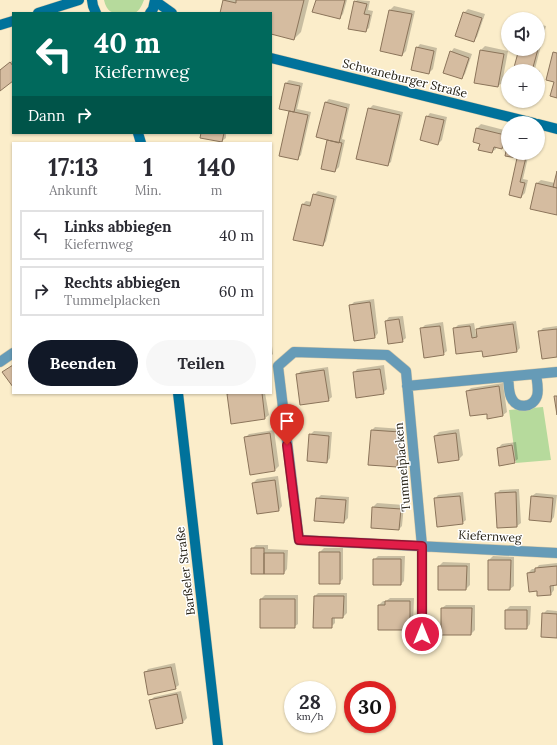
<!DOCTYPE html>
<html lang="de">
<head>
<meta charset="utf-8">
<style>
	body { margin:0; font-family:Lora,serif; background:#f7f7f7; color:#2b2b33; height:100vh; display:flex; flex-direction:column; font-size:15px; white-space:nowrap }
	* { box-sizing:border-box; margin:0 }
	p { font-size:13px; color:#7c7c81 }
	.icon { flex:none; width:22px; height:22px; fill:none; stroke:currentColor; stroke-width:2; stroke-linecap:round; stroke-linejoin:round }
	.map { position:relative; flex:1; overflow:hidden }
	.details { position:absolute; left:12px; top:142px; width:260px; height:252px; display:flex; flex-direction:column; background:#fff; border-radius:0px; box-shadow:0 1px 3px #0004 }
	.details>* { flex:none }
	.hud { position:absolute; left:12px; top:12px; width:260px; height:122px; border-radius:0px; box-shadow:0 1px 3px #0004; background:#00695c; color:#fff; overflow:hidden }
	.buttons { position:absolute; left:501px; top:12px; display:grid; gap:8px }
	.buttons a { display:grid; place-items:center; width:44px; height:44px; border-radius:50%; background:#fff; box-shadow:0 1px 3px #0004; font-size:20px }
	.speed { position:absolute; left:284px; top:681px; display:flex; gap:8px; font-size:20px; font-weight:700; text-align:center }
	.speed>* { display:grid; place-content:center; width:52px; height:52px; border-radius:50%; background:#fff; box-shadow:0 1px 3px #0004; line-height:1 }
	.speed small { font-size:10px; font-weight:400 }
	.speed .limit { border:6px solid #d22; background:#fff; color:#111 }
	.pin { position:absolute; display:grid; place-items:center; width:34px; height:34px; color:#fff; margin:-41px -17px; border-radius:50% 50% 50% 0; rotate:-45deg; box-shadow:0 0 4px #0007 }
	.pin .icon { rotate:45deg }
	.me { position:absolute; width:44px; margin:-22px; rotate:0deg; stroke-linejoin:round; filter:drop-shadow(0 0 3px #0008) }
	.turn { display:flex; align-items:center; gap:14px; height:84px; padding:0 16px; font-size:18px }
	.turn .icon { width:52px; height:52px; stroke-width:2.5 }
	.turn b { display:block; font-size:28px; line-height:34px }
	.then { display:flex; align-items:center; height:38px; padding:0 16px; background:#0003; gap:8px; font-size:15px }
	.eta { display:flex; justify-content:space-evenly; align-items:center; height:68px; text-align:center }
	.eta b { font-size:24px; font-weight:700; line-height:28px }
	.cta { display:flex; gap:8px; margin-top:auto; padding:8px 16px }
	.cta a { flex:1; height:46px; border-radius:24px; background:#111827; color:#fff; font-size:16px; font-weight:700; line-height:46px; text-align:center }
	.cta a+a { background:#f7f7f7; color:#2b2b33 }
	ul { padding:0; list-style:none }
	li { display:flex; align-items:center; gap:12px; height:50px; margin:0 8px 6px; padding:0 8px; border:2px solid #e1e1e2; border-radius:0px }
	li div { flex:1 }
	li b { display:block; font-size:15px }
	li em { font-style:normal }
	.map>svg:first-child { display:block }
</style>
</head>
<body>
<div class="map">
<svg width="557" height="745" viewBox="0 0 557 745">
	<rect width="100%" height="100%" fill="#fbedca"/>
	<path fill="#b6da9c" d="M104,0H144C142,5 140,10 135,13C120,13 108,18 104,0Z
		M543,407L551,460L516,463L509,410Z"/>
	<path fill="#0003" d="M224,0H309L301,32L294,39L271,33V13H221Z
		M317,0H347L343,14L339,18Z
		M357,0L370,1L368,10L373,11L369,28L365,31L355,2Z
		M394,6L415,11L406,51L402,55L381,50L390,10Z
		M468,9L485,14L477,37L473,41L464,13Z
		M538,24L546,26L535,69L540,71L538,78V71H514L520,49H538Z
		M420,44L437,48L433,69L429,73L417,48Z
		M485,46L508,51L502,83L498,86L481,50Z
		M454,48L472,54L465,74L462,78L451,52Z
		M13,60V80L0,89V70Z
		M289,80L303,83L297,109L311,112L301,155L297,159L280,155L291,111L286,83Z
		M329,99L350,104L342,139L345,140L339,167L335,171L322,168L329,139L325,103Z
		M373,105L403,112L391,162L387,165L369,109Z
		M430,113L447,117L442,140L438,144L427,117Z
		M481,124L508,131L505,144L502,148L496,147V149L492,152L481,143L474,141L477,128Z
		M202,133H226V138L222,141Z
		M508,146V153H529L523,179L528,180L525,193L521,197L510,194L519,158L506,155Z
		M557,175V214L537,183L541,180L555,183Z
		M318,191L337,196L326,241L323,245L302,205L306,201L312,202L314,195Z
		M374,299L378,333L375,337L350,306L354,302Z
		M403,316L406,338L402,341L386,321L389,317Z
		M516,321L520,348L517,351L483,350L454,329L458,325L474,323L476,335L478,334L477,329L481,326Z
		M443,322L447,351L443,354L421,329L425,325Z
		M557,326V356L539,332L543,328Z
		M271,338L273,354L271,356Z
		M384,365L387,389L383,393L354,373L357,369Z
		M328,367L332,397L328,400L297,375L301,371Z
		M503,383L507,412L503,415L488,413L467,391L471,388Z
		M229,393H265L269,415L265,418L228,394Z
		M375,427L403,429L400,462L397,466L372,430Z
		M459,429L463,455L459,459L439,462L435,436L439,432Z
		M274,430L279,466L275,470L251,473L246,437L249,434Z
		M314,431L332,432L330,458L327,462L310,435Z
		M516,442L518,459L514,462L498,448L502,444Z
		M278,476L282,506L279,510L253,483L257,479Z
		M519,489L521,523L517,526L496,494L500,490Z
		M463,492L466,520L462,523L435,499L438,495Z
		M536,493L557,495L554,517L551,521L532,496Z
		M321,495L349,497L348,518L344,522L315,520L317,499Z
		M377,503L404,505L402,526L399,529L373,507Z
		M256,545H268V549L288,550L287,569L284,573L252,549Z
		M324,548H343V579L339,583L320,552Z
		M378,556H405L404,581L401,584L374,560Z
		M493,556L514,557V586L510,589H489V560Z
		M443,562L470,563V585L466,589H439V566Z
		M557,563V584L554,585V590L551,594L538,590L528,573L532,569H536L539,565Z
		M318,593H347V613L343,617H335V623L331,627L315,596Z
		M265,595H298V624L294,627L261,599Z
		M390,598H414L413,625L410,629H379V605L383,601H386Z
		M446,605H475V630L471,634L442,608Z
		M510,606H531L530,624L527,628H506V610Z
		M547,610L557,611V637L543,614Z
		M175,663L179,685L175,688L145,673L148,669Z
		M181,691L187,718L183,722L156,727L151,700L154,697Z"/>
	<path fill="#d5bca0" stroke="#8b745a" d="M223,0L236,3V0H304L294,40L271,34V13H220Z
		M316,0H345L340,19L312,12Z
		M354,1L367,4L364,14L370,15L366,32L348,29Z
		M389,10L412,14L402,56L380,51Z
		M463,12L482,18L474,42L455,36Z
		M538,28L543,30L538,49Z
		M416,47L434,51L429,74L411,70Z
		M519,49H538L532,71H513Z
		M480,50L504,54L498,87L474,83Z
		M450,51L469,58L462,79L443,73Z
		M553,52L557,53V98L550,96L554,82L546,80Z
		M10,62L13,66V81L0,91V70Z
		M285,83L300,86L294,112L279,109Z
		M325,102L347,108L339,143L316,137Z
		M368,108L400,115L388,166L356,159Z
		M289,111L308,115L298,160L279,156Z
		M426,116L444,120L438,145L420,140Z
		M476,128L505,135L502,149L494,147L492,153L478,150L480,144L473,142Z
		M201,133H224L222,142L200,138Z
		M327,140L342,143L335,172L321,169Z
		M508,141V153H527L520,182L525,183L521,198L509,195L517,158L505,156Z
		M557,171V188L553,187Z
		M536,183L557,188V215L530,209Z
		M313,194L334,199L323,246L293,240L302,204L310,206Z
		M370,302L375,338L354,341L349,305Z
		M399,319L403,342L388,344L385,321Z
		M513,324L517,352L483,357L482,351L456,354L453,328L470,326L472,338L477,337L476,329Z
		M440,326L444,355L424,358L420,328Z
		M557,329V357L542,359L538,331Z
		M13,365V387L2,372Z
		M380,369L384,394L356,398L353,372Z
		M324,370L329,401L300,405L296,374Z
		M499,386L503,416L487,419V414L470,416L466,391Z
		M231,393H262L265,419L231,424L227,394Z
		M554,396H557V415Z
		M371,430L400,432L397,467L368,465Z
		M270,433L275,471L250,475L244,437Z
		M456,433L459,460L438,463L434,436Z
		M309,434L329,436L327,463L307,461Z
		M512,445L515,463L499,466L497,448Z
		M275,480L279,511L257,514L252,483Z
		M516,492L517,527L497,528L495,493Z
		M460,496L463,524L437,527L434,498Z
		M531,496L553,498L551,522L529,520Z
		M316,498L346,500L344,523L314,521Z
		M372,507L401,509L399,530L371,528Z
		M251,548H264V574H251Z
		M319,552H340V584H319Z
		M264,553H284V574H264Z
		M373,559H401V585H373Z
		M488,560H511L510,590H488Z
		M438,566H467L466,590H438Z
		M557,566V585L550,586L551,595L537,596V591L529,592L527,573L535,572V568Z
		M314,596H344L343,618H332V628H313Z
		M260,599H295V628H260Z
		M385,601H410V630H378V605H385Z
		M441,608H472L471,635H441Z
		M505,610H527V629H505Z
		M542,613L557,614V638L541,637Z
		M171,667L176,689L148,695L144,672Z
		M177,694L183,723L156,729L149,700Z"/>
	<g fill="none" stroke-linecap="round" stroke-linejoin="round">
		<defs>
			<path id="street" d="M0,362L13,353
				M508,377C509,383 508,393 512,399C517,409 533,408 537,396C539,390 537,381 536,374
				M407,386L557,372
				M422,634V546L406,371L387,355L294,352L278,366L299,540L557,553"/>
			<path id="secondary" d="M92,0L93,6L96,13
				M155,1L172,13
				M38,13L79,0
				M150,13L153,9L155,0
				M0,25L13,21
				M271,58L534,123
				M538,124L557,129
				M138,133L141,143
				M178,393L218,745"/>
		</defs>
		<use href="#street" stroke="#d5c8a9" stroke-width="11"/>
		<use href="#secondary" stroke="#d5c8a9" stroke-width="11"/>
		<use href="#street" stroke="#669bb7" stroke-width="10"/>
		<use href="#secondary" stroke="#00729b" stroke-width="10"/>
	</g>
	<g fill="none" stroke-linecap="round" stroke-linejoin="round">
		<defs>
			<path id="route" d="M287,445L299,540L422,546V634"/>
		</defs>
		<use href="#route" stroke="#92132f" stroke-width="10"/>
		<use href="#route" stroke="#e11d48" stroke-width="7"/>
	</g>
	<g text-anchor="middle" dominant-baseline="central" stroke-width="3" stroke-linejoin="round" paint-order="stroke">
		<g font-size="12" fill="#262114" stroke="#fff">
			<text transform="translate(405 78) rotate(14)">Schwaneburger Straße</text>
			<text transform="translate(402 467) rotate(-95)">Tummelplacken</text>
			<text transform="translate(490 536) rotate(3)">Kiefernweg</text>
			<text transform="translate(185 571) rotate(-97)">Barßeler Straße</text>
		</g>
	</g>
</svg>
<div class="buttons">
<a><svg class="icon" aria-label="sound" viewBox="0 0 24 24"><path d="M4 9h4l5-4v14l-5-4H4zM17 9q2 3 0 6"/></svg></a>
<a>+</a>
<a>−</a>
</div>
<div class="speed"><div>28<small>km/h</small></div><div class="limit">30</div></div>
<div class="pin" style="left:287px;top:445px;background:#d93025"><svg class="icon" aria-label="arrive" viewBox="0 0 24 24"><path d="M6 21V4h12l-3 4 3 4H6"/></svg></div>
<svg class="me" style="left:422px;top:634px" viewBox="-20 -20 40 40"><circle r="17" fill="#e11d48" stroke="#fff" stroke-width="3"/><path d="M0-11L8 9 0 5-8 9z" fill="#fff"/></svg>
<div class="hud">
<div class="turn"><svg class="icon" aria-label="left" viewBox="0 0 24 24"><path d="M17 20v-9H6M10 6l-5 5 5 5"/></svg><div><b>40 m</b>Kiefernweg</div></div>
<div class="then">Dann<svg class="icon" aria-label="right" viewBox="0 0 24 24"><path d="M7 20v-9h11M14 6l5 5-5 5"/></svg></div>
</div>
<section class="details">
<div class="eta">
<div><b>17:13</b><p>Ankunft</p></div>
<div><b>1</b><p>Min.</p></div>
<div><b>140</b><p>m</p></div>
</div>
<ul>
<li><svg class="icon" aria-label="left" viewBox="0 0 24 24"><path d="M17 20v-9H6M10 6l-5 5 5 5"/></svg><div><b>Links abbiegen</b><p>Kiefernweg</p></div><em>40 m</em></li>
<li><svg class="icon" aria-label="right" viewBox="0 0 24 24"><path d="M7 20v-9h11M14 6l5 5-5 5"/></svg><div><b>Rechts abbiegen</b><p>Tummelplacken</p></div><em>60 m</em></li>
</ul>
<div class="cta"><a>Beenden</a><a>Teilen</a></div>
</section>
</div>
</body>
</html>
